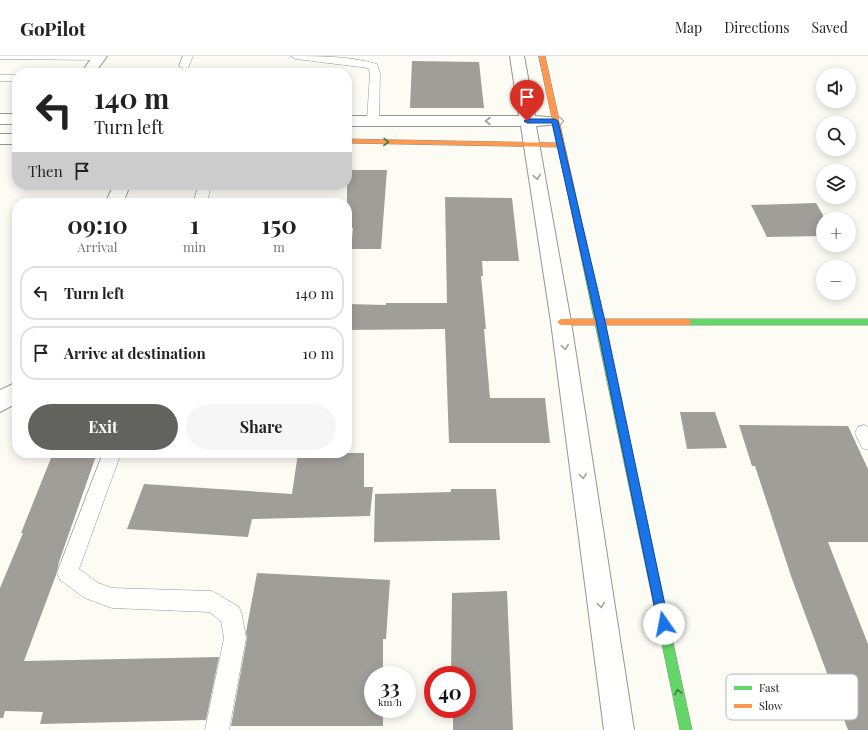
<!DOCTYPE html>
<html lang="en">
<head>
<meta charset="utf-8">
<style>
	body { margin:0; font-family:"Playfair Display",serif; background:#f6f6f6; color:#222; height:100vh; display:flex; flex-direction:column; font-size:15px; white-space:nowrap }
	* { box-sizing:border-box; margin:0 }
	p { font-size:13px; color:#767676 }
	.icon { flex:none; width:22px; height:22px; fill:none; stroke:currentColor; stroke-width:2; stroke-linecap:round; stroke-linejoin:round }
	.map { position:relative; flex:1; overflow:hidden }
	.side { position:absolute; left:12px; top:142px; width:340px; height:260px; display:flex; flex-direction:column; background:#fff; border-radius:16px; box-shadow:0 2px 10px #0003 }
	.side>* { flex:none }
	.banner { position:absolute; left:12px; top:12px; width:340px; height:122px; border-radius:16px; box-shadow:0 2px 10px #0003; background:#fff; color:#222; overflow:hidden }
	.tools { position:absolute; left:816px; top:12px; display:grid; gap:8px }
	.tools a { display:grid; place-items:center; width:40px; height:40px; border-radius:50%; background:#fff; box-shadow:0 2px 10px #0003; font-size:20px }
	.speed { position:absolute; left:364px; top:610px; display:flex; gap:8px; font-size:20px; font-weight:700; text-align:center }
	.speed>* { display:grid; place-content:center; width:52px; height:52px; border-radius:50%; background:#fff; box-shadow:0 2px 10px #0003; line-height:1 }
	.speed small { font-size:10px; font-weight:400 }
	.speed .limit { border:6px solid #d22; background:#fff; color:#111 }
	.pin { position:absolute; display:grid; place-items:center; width:34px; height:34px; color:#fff; margin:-41px -17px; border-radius:50% 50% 50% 0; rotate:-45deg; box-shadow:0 0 4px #0007 }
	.pin .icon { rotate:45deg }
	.me { position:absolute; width:44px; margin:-22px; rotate:348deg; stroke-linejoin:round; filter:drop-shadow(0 0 3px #0008) }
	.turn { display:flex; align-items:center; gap:14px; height:84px; padding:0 16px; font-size:18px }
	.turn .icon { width:52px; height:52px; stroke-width:2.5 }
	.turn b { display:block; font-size:28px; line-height:34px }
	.then { display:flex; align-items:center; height:38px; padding:0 16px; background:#0003; gap:8px; font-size:15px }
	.eta { display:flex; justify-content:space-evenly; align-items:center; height:68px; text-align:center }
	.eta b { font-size:24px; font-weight:700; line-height:28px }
	.button { display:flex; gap:8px; margin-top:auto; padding:8px 16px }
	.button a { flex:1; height:46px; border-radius:24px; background:#62625f; color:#fff; font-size:16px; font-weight:700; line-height:46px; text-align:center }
	.button a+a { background:#f6f6f6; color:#222 }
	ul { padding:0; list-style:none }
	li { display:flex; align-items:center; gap:12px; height:54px; margin:0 8px 6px; padding:0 8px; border:2px solid #e0e0e0; border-radius:16px }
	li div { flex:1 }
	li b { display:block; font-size:15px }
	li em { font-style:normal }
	header { display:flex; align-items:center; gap:24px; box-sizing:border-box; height:56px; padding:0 20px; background:#fff; border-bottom:1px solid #e0e0e0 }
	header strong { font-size:19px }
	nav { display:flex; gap:22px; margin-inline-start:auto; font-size:14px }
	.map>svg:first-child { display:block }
</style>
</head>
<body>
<header>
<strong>GoPilot</strong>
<nav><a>Map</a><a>Directions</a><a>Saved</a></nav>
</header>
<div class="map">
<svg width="868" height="674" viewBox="0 0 868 674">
	<rect width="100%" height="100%" fill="#fcfcf4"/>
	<path fill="#a09e99" d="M412,5L479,6L484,52H410Z
		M347,114H387L381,193H351L353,172H347Z
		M445,141L512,142L519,205H482L483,220H481L486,273H484L490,342H545L550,387H449L445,273L347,274V248L386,249V247H447Z
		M816,147L823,159V180L767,181L751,149Z
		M680,356H715L727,392L687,393Z
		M739,369L848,370L868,413V486H828L868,588V674H848L791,520L755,410H752Z
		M53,397H97L59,506L56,519L24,605L219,601L206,664L40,668L43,656L5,655L3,662H0V532L23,477H21Z
		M298,397H364V431H373L370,460L252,463L248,481L127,473L144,428L292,438Z
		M451,433H496L500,484L374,486L375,438L451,436Z
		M257,517L390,524L386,583H383V619H373V653H383V670H231L247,582L246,576Z
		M507,535L513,674H453V653H467V619H451L452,537Z"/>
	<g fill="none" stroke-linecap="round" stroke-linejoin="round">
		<defs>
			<path id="lane" d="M0,0H104V1L99,4L0,3Z
				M183,0H193L188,12L184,13L179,10Z
				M291,0C320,0 349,0 377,8L380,17L379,65L377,67H369L367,65L370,17L368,12L296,3Z
				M0,19H17V25H0Z
				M199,129H211L207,147H193Z
				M864,369L868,371V394L862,392L855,377L858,371Z
				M103,397H121L79,513L98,527L112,532L212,535L219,539L239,551L242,559L246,582L229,674H205L224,582L221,565L209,556L112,552L85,542L60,524L57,517Z"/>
			<path id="street" d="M93,0H107L95,17H81Z
				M510,0H524L535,60L560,62L563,65L560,68L536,70L571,266L634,674H604L551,266L521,70H347V60H519Z
				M0,58H17V68H0Z
				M0,78H17V88H0Z
				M114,129H130L123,147H105Z
				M17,326V347L0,356V334Z"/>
			<path id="fast" d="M582,183L586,186L692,674H680L578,186Z
				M688,263H868V269H688L684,266Z"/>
			<path id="slow" d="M539,0H545L586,186L585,188H579L578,186L558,91L347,87V83L557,87Z
				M561,263H688L692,266L688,269H561L557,266Z"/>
		</defs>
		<use href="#lane" stroke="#969692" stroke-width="1"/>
		<use href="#street" stroke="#969692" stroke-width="2"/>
		<use href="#fast" stroke="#8c8c89" stroke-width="1"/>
		<use href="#slow" stroke="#8c8c89" stroke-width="1"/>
		<use href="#lane" fill="#fffffd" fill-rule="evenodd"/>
		<use href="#street" fill="#fffffd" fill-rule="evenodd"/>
		<use href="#fast" fill="#63d668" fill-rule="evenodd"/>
		<use href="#slow" fill="#ff974d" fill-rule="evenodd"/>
	</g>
	<defs><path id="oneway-chevron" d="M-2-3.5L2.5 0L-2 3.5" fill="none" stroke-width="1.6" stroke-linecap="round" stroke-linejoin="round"/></defs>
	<g stroke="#9f9f9e">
		<use href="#oneway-chevron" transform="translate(488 65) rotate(180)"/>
		<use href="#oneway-chevron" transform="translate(537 121) rotate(80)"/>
		<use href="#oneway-chevron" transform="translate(565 291) rotate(82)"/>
		<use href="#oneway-chevron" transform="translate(583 420) rotate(82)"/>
		<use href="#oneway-chevron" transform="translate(601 549) rotate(82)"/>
	</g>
	<g stroke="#3d7c40">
		<use href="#oneway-chevron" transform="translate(386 86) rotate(1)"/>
		<use href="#oneway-chevron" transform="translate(678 636) rotate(-102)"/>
	</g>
	<path fill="#1a73e8" stroke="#114b97" d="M555,63L558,65L605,265L669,568L668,572L664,574L660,572L658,568L596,265L552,67H527L524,65L527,63Z"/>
	<rect x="726" y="618" width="132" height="46" rx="6" fill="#fff" stroke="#b7b7b7" stroke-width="1"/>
	<rect x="734" y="630" width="18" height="4" fill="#63d668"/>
	<rect x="734" y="648" width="18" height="4" fill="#ff974d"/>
	<g font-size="11" fill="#0f0f0f">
		<text x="759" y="636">Fast</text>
		<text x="759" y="654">Slow</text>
	</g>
</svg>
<div class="tools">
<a><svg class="icon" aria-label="sound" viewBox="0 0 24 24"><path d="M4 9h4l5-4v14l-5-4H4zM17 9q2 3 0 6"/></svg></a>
<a><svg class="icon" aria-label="search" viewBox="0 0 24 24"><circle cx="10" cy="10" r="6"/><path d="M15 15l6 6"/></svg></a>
<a><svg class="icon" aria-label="layers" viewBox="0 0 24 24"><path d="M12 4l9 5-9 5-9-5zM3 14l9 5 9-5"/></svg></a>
<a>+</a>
<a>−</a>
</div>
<div class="speed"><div>33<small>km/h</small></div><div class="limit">40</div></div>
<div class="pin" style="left:527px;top:65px;background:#d93025"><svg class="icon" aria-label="arrive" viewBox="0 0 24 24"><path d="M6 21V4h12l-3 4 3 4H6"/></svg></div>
<svg class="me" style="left:664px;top:568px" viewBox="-20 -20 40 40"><circle r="19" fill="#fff"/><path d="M0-13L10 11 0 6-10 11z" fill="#1a73e8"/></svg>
<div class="banner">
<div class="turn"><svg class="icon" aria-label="left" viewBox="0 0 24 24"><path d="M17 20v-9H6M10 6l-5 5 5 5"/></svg><div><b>140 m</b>Turn left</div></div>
<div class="then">Then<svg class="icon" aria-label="arrive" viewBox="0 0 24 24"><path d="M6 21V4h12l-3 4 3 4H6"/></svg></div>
</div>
<section class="side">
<div class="eta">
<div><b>09:10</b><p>Arrival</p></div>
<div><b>1</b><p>min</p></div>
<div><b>150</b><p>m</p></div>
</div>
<ul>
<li><svg class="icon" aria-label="left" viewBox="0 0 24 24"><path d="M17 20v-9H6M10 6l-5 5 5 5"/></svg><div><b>Turn left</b></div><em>140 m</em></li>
<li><svg class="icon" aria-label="arrive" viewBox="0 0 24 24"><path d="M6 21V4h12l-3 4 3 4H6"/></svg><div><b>Arrive at destination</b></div><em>10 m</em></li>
</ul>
<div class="button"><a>Exit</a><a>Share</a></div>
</section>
</div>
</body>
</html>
